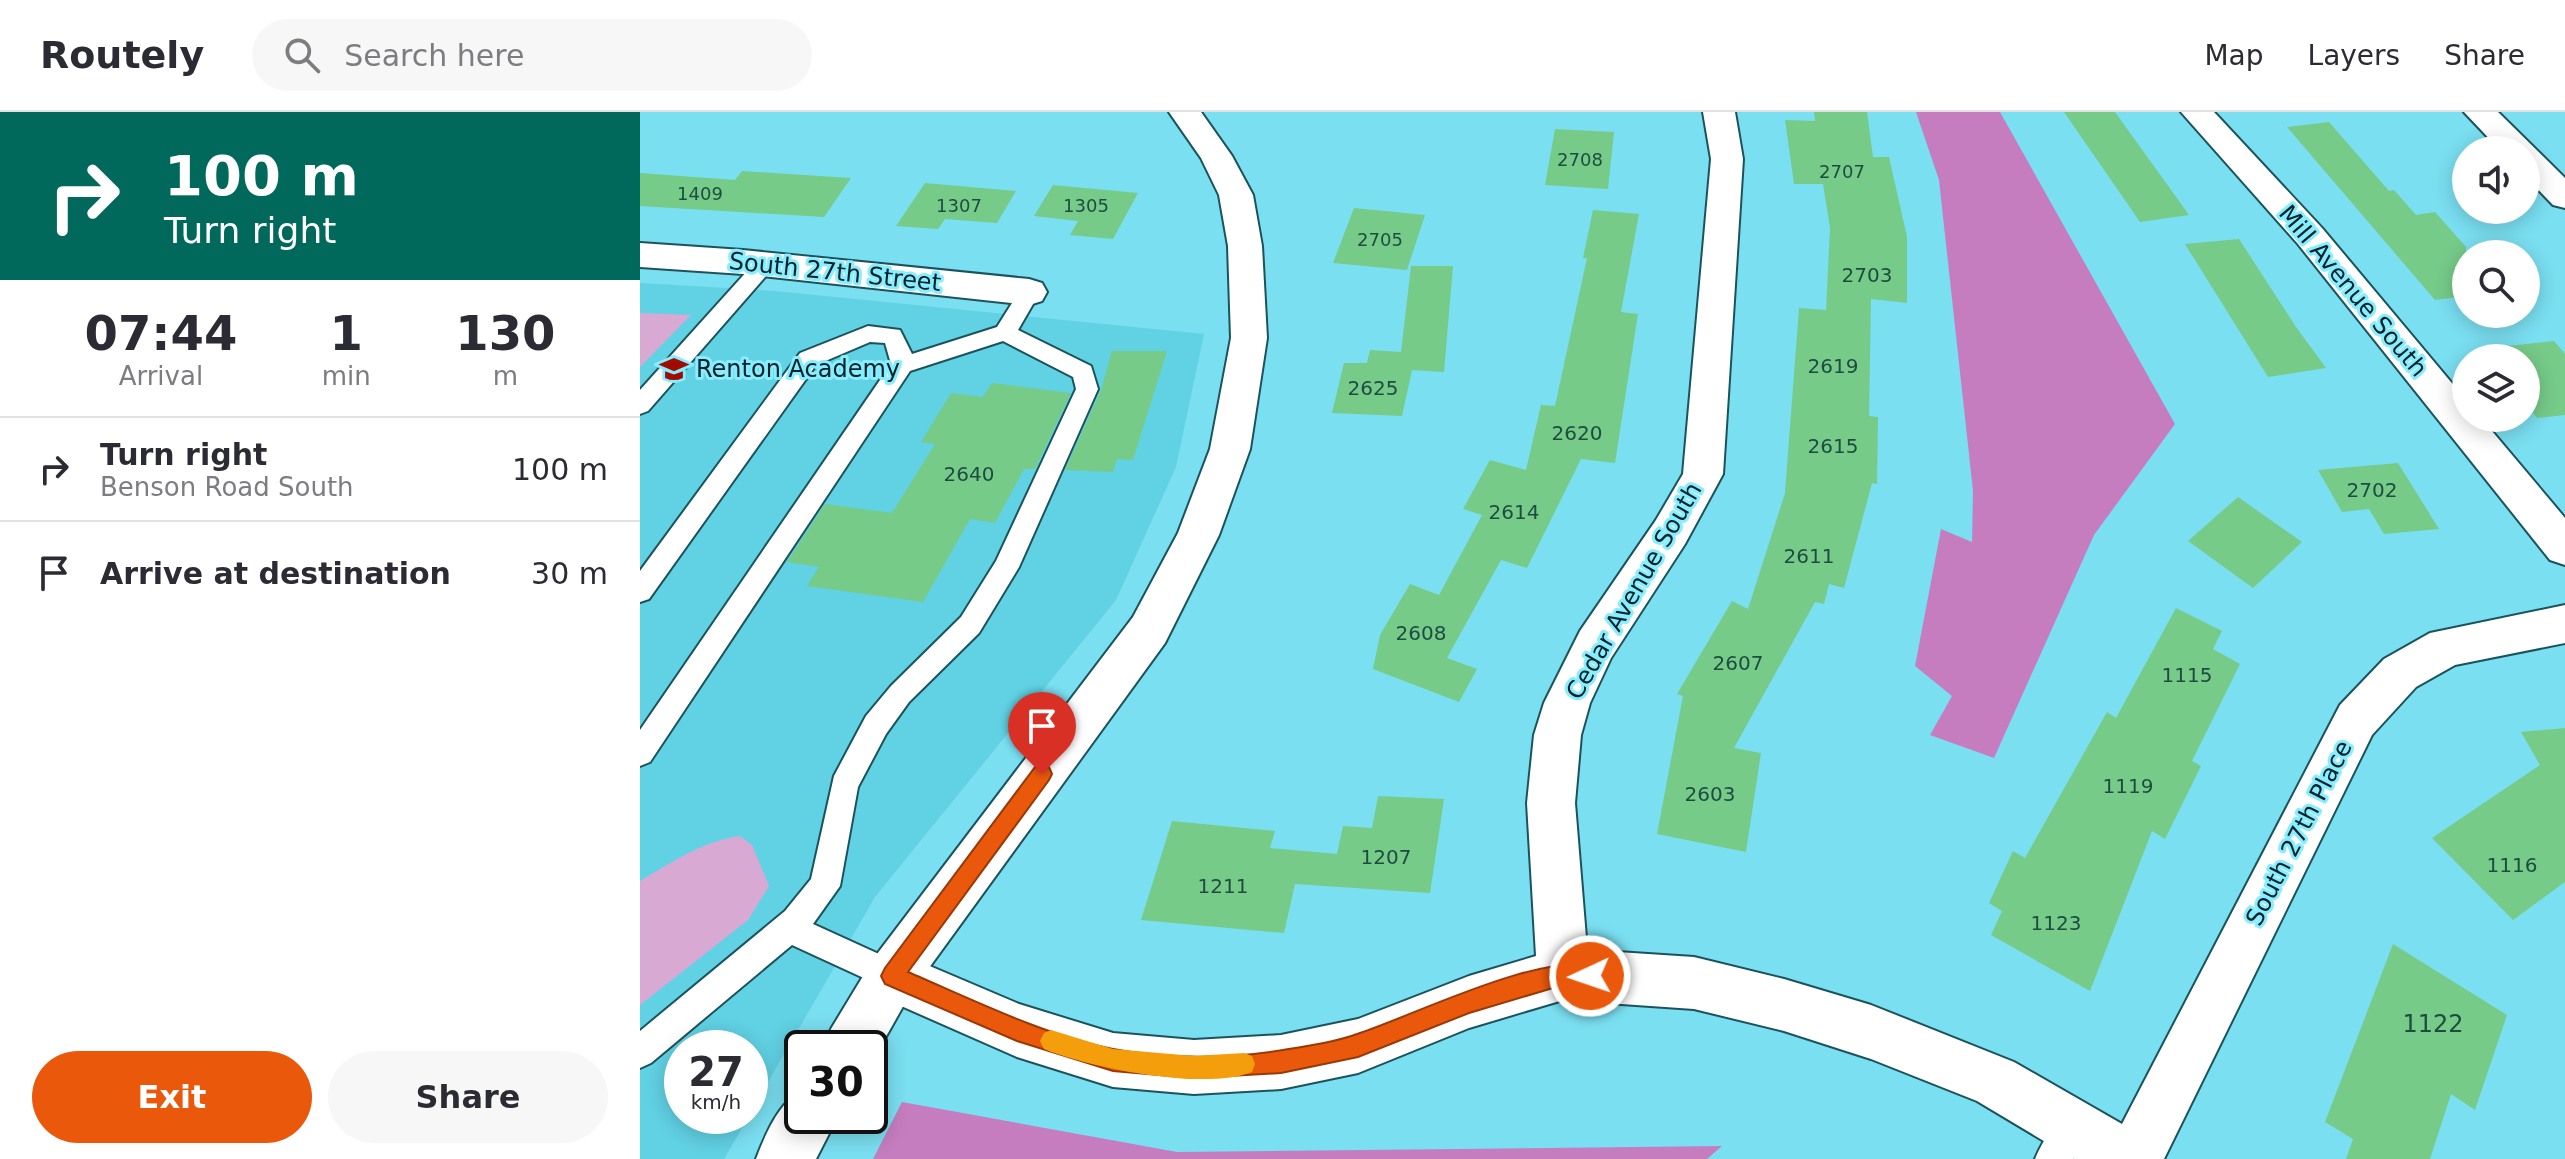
<!DOCTYPE html>
<html lang="en">
<head>
<meta charset="utf-8">
<style>
	body { margin:0; font-family:"DejaVu Sans",sans-serif; background:#f7f7f7; color:#2b2b33; height:100vh; display:flex; flex-direction:column; font-size:30px; white-space:nowrap }
	* { box-sizing:border-box; margin:0 }
	p { font-size:26px; color:#7c7c81 }
	.icon { flex:none; width:44px; height:44px; fill:none; stroke:currentColor; stroke-width:2; stroke-linecap:round; stroke-linejoin:round }
	.map { position:relative; flex:1; overflow:hidden }
	.sheet { display:flex; flex-direction:column; background:#fff; width:640px }
	.sheet>* { flex:none }
	.banner { background:#00695c; color:#fff; overflow:hidden }
	.fabs { position:absolute; left:1812px; top:24px; display:grid; gap:16px }
	.fabs a { display:grid; place-items:center; width:88px; height:88px; border-radius:50%; background:#fff; box-shadow:0 4px 20px #0003; font-size:40px }
	.speed { position:absolute; left:24px; top:918px; display:flex; gap:16px; font-size:40px; font-weight:700; text-align:center }
	.speed>* { display:grid; place-content:center; width:104px; height:104px; border-radius:50%; background:#fff; box-shadow:0 4px 20px #0003; line-height:1 }
	.speed small { font-size:20px; font-weight:400 }
	.speed .limit { border:4px solid #111; border-radius:12px; background:#fff; color:#111 }
	.pin { position:absolute; display:grid; place-items:center; width:68px; height:68px; color:#fff; margin:-82px -34px; border-radius:50% 50% 50% 0; rotate:-45deg; box-shadow:0 0 8px #0007 }
	.pin .icon { rotate:45deg }
	.me { position:absolute; width:88px; margin:-44px; rotate:267deg; stroke-linejoin:round; filter:drop-shadow(0 0 6px #0008) }
	.turn { display:flex; align-items:center; gap:28px; height:168px; padding:0 32px; font-size:36px }
	.turn .icon { width:104px; height:104px; stroke-width:2.5 }
	.turn b { display:block; font-size:56px; line-height:68px }
	.eta { display:flex; justify-content:space-evenly; align-items:center; height:136px; text-align:center }
	.eta b { font-size:48px; font-weight:700; line-height:56px }
	.action { display:flex; gap:16px; margin-top:auto; padding:16px 32px }
	.action a { flex:1; height:92px; border-radius:48px; background:#ea580c; color:#fff; font-size:32px; font-weight:700; line-height:92px; text-align:center }
	.action a+a { background:#f7f7f7; color:#2b2b33 }
	ul { padding:0; list-style:none }
	li { display:flex; align-items:center; gap:24px; height:104px; padding:0 32px; border-top:2px solid #e1e1e2 }
	li div { flex:1 }
	li b { display:block; font-size:30px }
	li em { font-style:normal }
	header { display:flex; align-items:center; gap:48px; box-sizing:border-box; height:112px; padding:0 40px; background:#fff; border-bottom:2px solid #e1e1e2 }
	header strong { font-size:38px }
	nav { display:flex; gap:44px; margin-inline-start:auto; font-size:28px }
	.search { width:560px; height:72px; background:#f7f7f7; display:flex; align-items:center; gap:20px; box-sizing:border-box; padding:0 28px; border-radius:44px; color:#7c7c81; font-size:30px }
	main { display:flex; flex:1; min-height:0 }
	.map>svg:first-child { display:block }
</style>
</head>
<body>
<header>
<strong>Routely</strong>
<div class="search"><svg class="icon" aria-label="search" viewBox="0 0 24 24"><circle cx="10" cy="10" r="6"/><path d="M15 15l6 6"/></svg>Search here</div>
<nav><a>Map</a><a>Layers</a><a>Share</a></nav>
</header>
<main>
<section class="sheet">
<div class="banner">
<div class="turn"><svg class="icon" aria-label="right" viewBox="0 0 24 24"><path d="M7 20v-9h11M14 6l5 5-5 5"/></svg><div><b>100 m</b>Turn right</div></div>
</div>
<div class="eta">
<div><b>07:44</b><p>Arrival</p></div>
<div><b>1</b><p>min</p></div>
<div><b>130</b><p>m</p></div>
</div>
<ul>
<li><svg class="icon" aria-label="right" viewBox="0 0 24 24"><path d="M7 20v-9h11M14 6l5 5-5 5"/></svg><div><b>Turn right</b><p>Benson Road South</p></div><em>100 m</em></li>
<li><svg class="icon" aria-label="arrive" viewBox="0 0 24 24"><path d="M6 21V4h12l-3 4 3 4H6"/></svg><div><b>Arrive at destination</b></div><em>30 m</em></li>
</ul>
<div class="action"><a>Exit</a><a>Share</a></div>
</section>
<div class="map">
<svg width="1925" height="1047" viewBox="0 0 1925 1047">
	<rect width="100%" height="100%" fill="#7adff1"/>
	<path fill="#61d1e4" d="M0,171L135,179L564,222L536,355L476,488L235,785L110,1001V936H42V1004H109L84,1047H0Z"/>
	<path fill="#d8aad3" d="M0,201L51,203L0,255Z
		M100,724L112,733L129,774L108,808L0,893V769C32,750 63,729 100,724Z"/>
	<path fill="#c57dbf" d="M1276,0H1360L1535,312L1454,423L1354,646L1290,623L1312,584L1275,554L1301,417L1332,430L1333,379L1299,68Z
		M262,990L537,1040L1082,1034L1067,1047H233Z"/>
	<path fill="#76cb89" d="M1174,0H1227L1233,45H1249L1267,125V191L1231,187L1229,304L1238,305L1237,372L1232,371L1204,476L1189,472L1184,492L1175,490L1094,636L1121,641L1106,740L1017,722L1043,584L1037,582L1092,489L1108,497L1145,381L1159,196L1186,198L1190,116L1183,72H1154L1145,8L1175,9Z
		M1424,0H1475L1549,103L1500,110Z
		M1689,10L1749,79L1754,78L1776,103L1795,100L1826,135V184L1795,188L1647,15Z
		M915,17L974,20L968,77L905,73Z
		M102,59L211,66L184,105L0,94V61L95,68Z
		M285,71L376,79L357,111L305,107L298,117L256,114Z
		M413,73L498,81L473,127L430,123L438,109L394,104Z
		M714,96L785,103L767,158L693,151Z
		M953,98L999,102L981,200L998,202L975,351L941,347L887,456L861,448L807,546L837,557L819,590L733,557L740,523L770,472L799,483L842,403L823,397L850,348L886,358L901,293L915,294L947,146H943Z
		M1599,127L1656,215L1686,256L1628,265L1545,132Z
		M771,154H813L804,260L772,258L762,304L692,301L704,251H727L730,238L761,240Z
		M1914,229L1925,242V303L1897,306L1886,292V246H1868L1859,235Z
		M472,239H527L493,348L477,347L473,360L425,358L461,278Z
		M352,271L431,281L395,357H384L355,411L330,407L283,490L167,474L179,455L147,450L185,392L252,401L295,332L281,330L311,281L343,285Z
		M1758,351L1799,417L1744,422L1729,397L1702,400L1678,358Z
		M1598,385L1662,430L1613,476L1548,429Z
		M1536,496L1582,519L1573,537L1600,552L1552,649L1561,654L1525,727L1512,719L1450,879L1351,823L1362,799L1349,791L1373,739L1385,746L1467,600L1476,606Z
		M1925,616V770L1873,808L1792,726L1900,653L1881,620Z
		M738,684L804,687L790,781L655,772L644,821L501,808L532,709L635,719L630,736L697,742L703,714L732,716Z
		M1753,832L1867,903L1835,998L1811,982L1790,1047H1706L1713,1027L1685,1010Z"/>
	<g fill="none" stroke-linecap="round" stroke-linejoin="round">
		<defs>
			<path id="service" d="M125,145L132,147L135,152L132,157L8,299L0,302V278L118,147Z
				M389,173L396,175L400,180L378,218L451,254L458,277L379,455L339,521L269,590L246,622L218,675L200,774L173,812L263,853L267,864L263,875L252,879L152,833L11,951L0,956V919L145,799L171,767L194,664L226,604L251,574L321,505L356,449L436,277L433,265L363,229L270,259L10,650L0,654V618L251,252L245,231L230,230L176,253L9,487L0,490V459L160,241L228,214L260,218L272,242L357,215L382,175Z
				M1435,999L1447,1004L1452,1016L1433,1047H1395C1403,1028 1416,1007 1435,999Z"/>
			<path id="minor" d="M1063,0H1095L1103,47L1083,362L1045,432L971,546L950,591L941,623L935,691L947,838L1054,845L1144,867L1231,893L1374,950L1482,1012L1700,593L1744,547L1790,521L1925,493V531L1815,553L1776,575L1732,623L1524,1047H1434L1337,989L1231,947L1144,919L1054,897L923,888L829,916L718,961L641,977L554,982L473,975L377,945L234,882L226,864L234,846L252,838L379,892L473,921L554,928L641,923L718,907L829,864L896,844L887,691L894,623L904,591L940,519L1016,408L1043,362L1071,47Z
				M1541,0H1574L1682,116L1826,288V306H1841L1925,406V453L1910,448L1658,132Z
				M0,131L103,138L389,167L402,171L407,180L402,189L389,193L103,162L0,155Z"/>
			<path id="tertiary" d="M529,0H561L592,44L613,83L622,134L627,226L610,337L579,423L525,531L270,882L230,953V936H183L191,917L234,846L493,505L538,421L570,337L591,226L588,134L579,83L561,46Z
				M162,979V1004H198L176,1047H116C125,1024 139,989 162,979Z"/>
			<path id="primary" d="M1824,0H1858L1925,66V96L1913,93L1886,65V38H1860Z"/>
		</defs>
		<use href="#service" stroke="#1b535c" stroke-width="4"/>
		<use href="#minor" stroke="#1b535c" stroke-width="4"/>
		<use href="#tertiary" stroke="#1b535c" stroke-width="4"/>
		<use href="#primary" stroke="#1b535c" stroke-width="4"/>
		<use href="#service" fill="#fff" fill-rule="evenodd"/>
		<use href="#minor" fill="#fff" fill-rule="evenodd"/>
		<use href="#tertiary" fill="#fff" fill-rule="evenodd"/>
		<use href="#primary" fill="#fff" fill-rule="evenodd"/>
	</g>
	<path fill="#ea580c" stroke="#983908" stroke-width="2" d="M402,652L409,655L412,662L409,668L268,860C331,887 406,924 473,937C526,947 590,947 643,938C668,934 696,930 720,921C772,904 909,836 957,856L960,864L957,871L950,875L923,873L829,901L718,945L641,961L554,966L473,959L377,929L245,872L241,864L245,856L395,655Z"/>
	<path fill="#f59e0b" d="M411,918L473,937L554,944L604,941L612,944L615,952L612,960C565,979 450,956 404,937L400,929L404,921Z"/>
	<defs>
		<symbol id="school-bare" viewBox="-9 -9 18 18"><path d="M0-5L7-2L0 1L-7-2ZM-4 1L0 2.5L4 1V4Q0 6-4 4Z" fill="#a20b02" stroke="#88edfe" stroke-width="2.5" paint-order="stroke"/></symbol>
	</defs>
	<g fill-rule="evenodd">
		<use href="#school-bare" x="14" y="237" width="40" height="40"/>
	</g>
	<g text-anchor="middle" dominant-baseline="central" stroke-width="6" stroke-linejoin="round" paint-order="stroke">
		<g font-size="18" fill="#1e4c40">
			<text x="940" y="47">2708</text>
			<text x="1202" y="59">2707</text>
			<text x="60" y="81">1409</text>
			<text x="319" y="93">1307</text>
			<text x="446" y="93">1305</text>
			<text x="740" y="127">2705</text>
		</g>
		<g font-size="20" fill="#1e4c40">
			<text x="1227" y="163">2703</text>
			<text x="1193" y="254">2619</text>
			<text x="733" y="276">2625</text>
			<text x="937" y="321">2620</text>
			<text x="1193" y="334">2615</text>
			<text x="329" y="362">2640</text>
			<text x="1732" y="378">2702</text>
			<text x="874" y="400">2614</text>
			<text x="1169" y="444">2611</text>
			<text x="781" y="521">2608</text>
			<text x="1098" y="551">2607</text>
			<text x="1547" y="563">1115</text>
			<text x="1488" y="674">1119</text>
			<text x="1070" y="682">2603</text>
			<text x="746" y="745">1207</text>
			<text x="1872" y="753">1116</text>
			<text x="583" y="774">1211</text>
			<text x="1416" y="811">1123</text>
		</g>
		<g font-size="24" fill="#012228" stroke="#88edfe">
			<text transform="translate(195 160) rotate(6)">South 27th Street</text>
			<text transform="translate(1713 179) rotate(50)">Mill Avenue South</text>
			<text transform="translate(994 479) rotate(-60)">Cedar Avenue South</text>
			<text transform="translate(1659 721) rotate(-63)">South 27th Place</text>
		</g>
		<g font-size="24" fill="#012228" stroke="#88edfe" text-anchor="start">
			<text x="56" y="257">Renton Academy</text>
		</g>
		<g font-size="24" fill="#1e4c40">
			<text x="1793" y="912">1122</text>
		</g>
	</g>
</svg>
<div class="fabs">
<a><svg class="icon" aria-label="sound" viewBox="0 0 24 24"><path d="M4 9h4l5-4v14l-5-4H4zM17 9q2 3 0 6"/></svg></a>
<a><svg class="icon" aria-label="search" viewBox="0 0 24 24"><circle cx="10" cy="10" r="6"/><path d="M15 15l6 6"/></svg></a>
<a><svg class="icon" aria-label="layers" viewBox="0 0 24 24"><path d="M12 4l9 5-9 5-9-5zM3 14l9 5 9-5"/></svg></a>
</div>
<div class="speed"><div>27<small>km/h</small></div><div class="limit">30</div></div>
<div class="pin" style="left:402px;top:662px;background:#d93025"><svg class="icon" aria-label="arrive" viewBox="0 0 24 24"><path d="M6 21V4h12l-3 4 3 4H6"/></svg></div>
<svg class="me" style="left:950px;top:864px" viewBox="-20 -20 40 40"><circle r="17" fill="#ea580c" stroke="#fff" stroke-width="3"/><path d="M0-11L8 9 0 5-8 9z" fill="#fff"/></svg>
</div>
</main>
</body>
</html>
